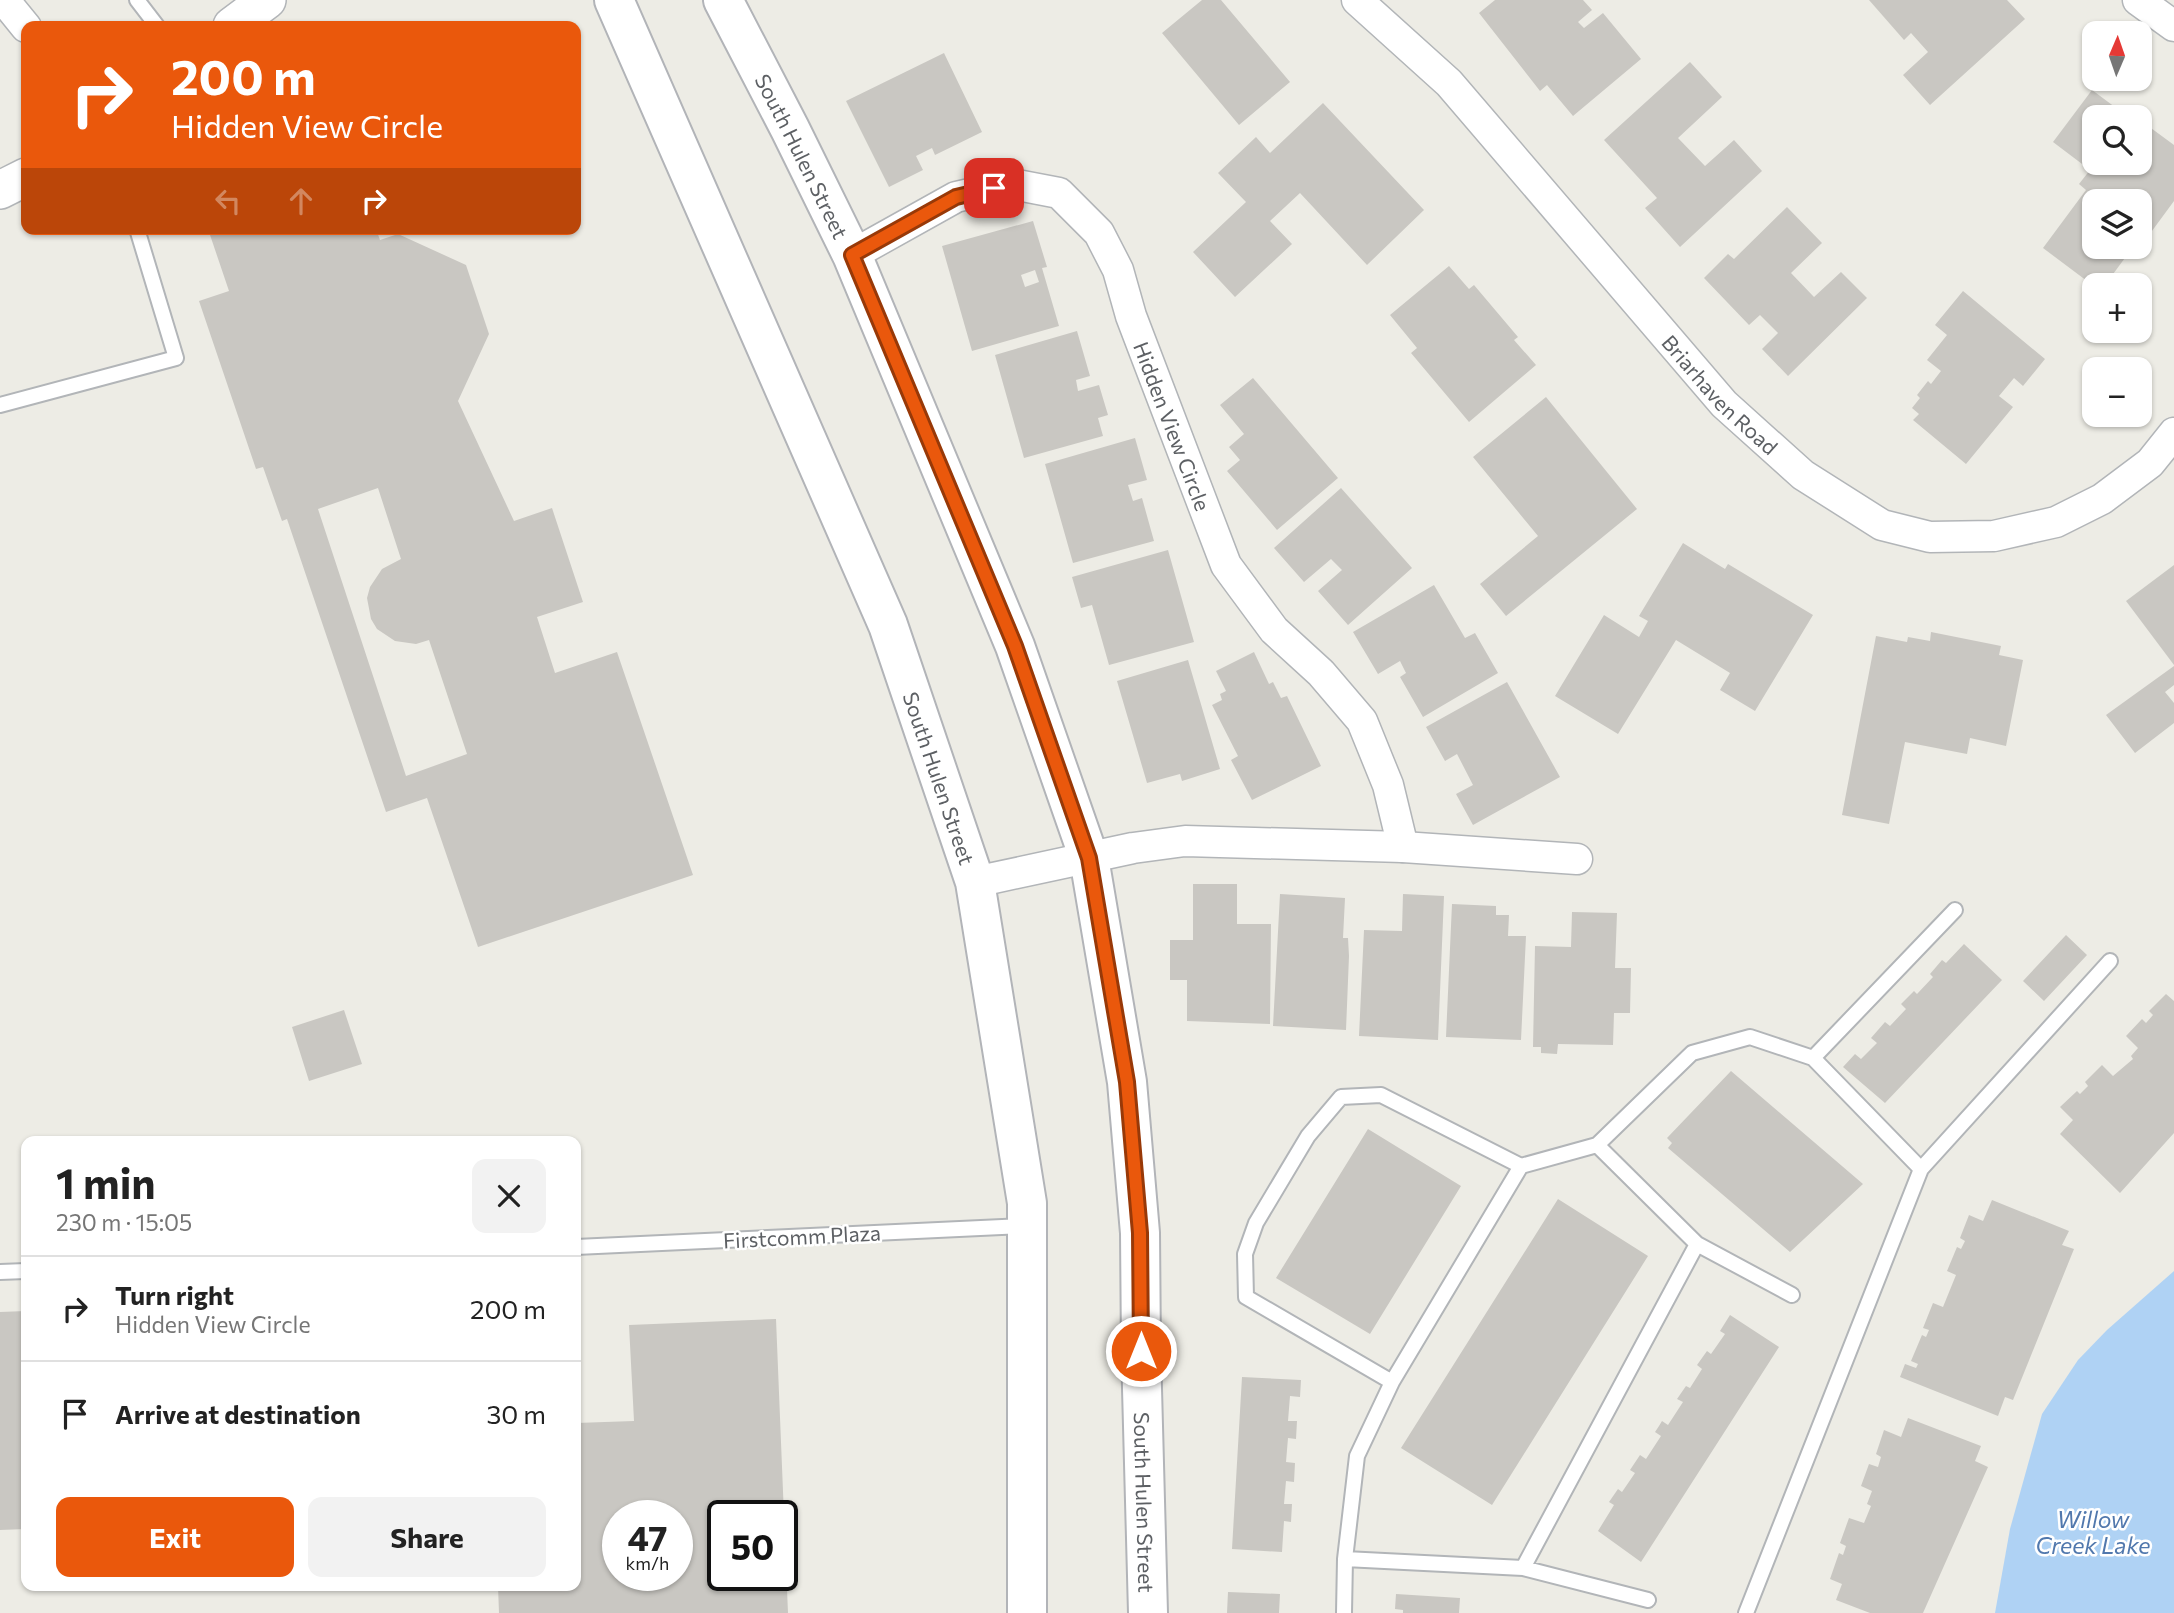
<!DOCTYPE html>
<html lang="en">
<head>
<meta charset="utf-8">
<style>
	body { margin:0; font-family:Commissioner,sans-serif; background:#f2f2f2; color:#222; height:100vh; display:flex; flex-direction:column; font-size:26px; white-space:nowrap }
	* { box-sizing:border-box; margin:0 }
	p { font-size:23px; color:#767676 }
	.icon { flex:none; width:38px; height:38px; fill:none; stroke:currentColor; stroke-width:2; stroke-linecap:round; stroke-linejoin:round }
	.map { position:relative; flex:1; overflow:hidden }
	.sheet { position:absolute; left:21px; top:1136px; width:560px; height:455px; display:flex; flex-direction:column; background:#fff; border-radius:14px; box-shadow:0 2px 5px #0004 }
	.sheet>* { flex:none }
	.guide { position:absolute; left:21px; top:21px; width:560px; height:214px; border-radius:14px; box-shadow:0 2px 5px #0004; background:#ea580c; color:#fff; overflow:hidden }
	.needle { width:46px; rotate:2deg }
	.fabs { position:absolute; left:2082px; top:21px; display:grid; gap:14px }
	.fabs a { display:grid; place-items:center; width:70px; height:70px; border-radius:14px; background:#fff; box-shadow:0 2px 5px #0004; font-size:35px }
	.speed { position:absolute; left:602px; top:1500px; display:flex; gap:14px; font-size:35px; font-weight:700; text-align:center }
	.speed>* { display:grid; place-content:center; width:91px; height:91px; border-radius:50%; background:#fff; box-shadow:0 2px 5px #0004; line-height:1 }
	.speed small { font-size:18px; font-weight:400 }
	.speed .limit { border:4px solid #111; border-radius:10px; background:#fff; color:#111 }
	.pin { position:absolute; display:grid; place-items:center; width:60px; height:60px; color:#fff; margin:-30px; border-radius:14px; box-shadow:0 4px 10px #0006 }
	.me { position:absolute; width:77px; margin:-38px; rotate:0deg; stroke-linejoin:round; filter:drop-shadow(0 0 5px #0008) }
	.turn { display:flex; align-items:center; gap:24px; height:147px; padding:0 35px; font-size:32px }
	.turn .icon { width:91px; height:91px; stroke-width:2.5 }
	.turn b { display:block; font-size:49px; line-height:60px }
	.lanes { display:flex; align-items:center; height:66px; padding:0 35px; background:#0003; justify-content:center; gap:35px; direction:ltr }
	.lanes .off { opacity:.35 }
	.round { display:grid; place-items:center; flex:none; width:74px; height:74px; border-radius:14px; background:#f2f2f2 }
	.headline { display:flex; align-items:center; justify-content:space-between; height:119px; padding:0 35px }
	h1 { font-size:42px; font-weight:700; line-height:52px }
	.button { display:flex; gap:14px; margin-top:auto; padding:14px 35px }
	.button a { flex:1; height:80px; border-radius:14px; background:#ea580c; color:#fff; font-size:28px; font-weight:700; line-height:80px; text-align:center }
	.button a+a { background:#f2f2f2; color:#222 }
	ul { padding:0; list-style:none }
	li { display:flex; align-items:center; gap:21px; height:105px; padding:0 35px; border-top:2px solid #e0e0e0 }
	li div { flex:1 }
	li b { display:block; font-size:26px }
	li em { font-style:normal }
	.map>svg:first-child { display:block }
</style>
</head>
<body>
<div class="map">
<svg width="2174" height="1613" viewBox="0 0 2174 1613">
	<rect width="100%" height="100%" fill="#edece5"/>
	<path fill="#afd2f4" d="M2174,1271V1613H1995L2010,1529L2042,1414L2078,1360L2107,1330Z"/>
	<path fill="#c9c7c2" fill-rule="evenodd" d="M1202,0H1221L1290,82L1239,125L1162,33Z
		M1495,0H1583L1592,10L1578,22L1584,28L1603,13L1641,59L1573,116L1547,85L1540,91L1479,13Z
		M1869,0H2007L2025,19L1930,105L1903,75L1928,52L1911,33L1904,40Z
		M944,53L982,132L935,155L932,148L916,156L923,170L889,187L846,101Z
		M1690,62L1722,97L1678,138L1705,166L1734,140L1762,171L1680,247L1645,208L1657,198L1604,140Z
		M2092,90L2127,116L2130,112L2137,117H2095V163H2140V120L2174,145V201L2149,235L2145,231L2140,237V201H2095V247H2133L2105,285L2095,287L2043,248L2086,190L2079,184L2090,170L2053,142Z
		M1323,103L1424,210L1367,265L1300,193L1270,221L1292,244L1235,297L1193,252L1246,202L1218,173L1256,137L1270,153Z
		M1787,207L1822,243L1791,273L1814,297L1841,272L1867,298L1788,376L1762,349L1778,333L1760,315L1749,325L1704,278L1728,254L1734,259Z
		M1033,221L1047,267L1042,268L1059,326L972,351L942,246ZM1035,270L1039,282L1025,287L1021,275Z
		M208,229H376L380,240L398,234L466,265L489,334L458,401L514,521L552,508L583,602L537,617L555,673L617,652L693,875L478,947L427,798L386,812L287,519L282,521L263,467L256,469L199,301L229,291ZM378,488L401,559L382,569L370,587L367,598L371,619L377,629L395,641L416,644L429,640L467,754L406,776L318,509Z
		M1449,266L1469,289L1474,285L1518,337L1514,340L1536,365L1469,422L1411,353L1417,348L1390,315Z
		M1963,291L2045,359L2023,386L2014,378L1999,396L2013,407L1966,464L1913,420L1919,414L1912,408L1920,398L1917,395L1928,381L1931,384L1941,371L1927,360L1947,335L1935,325Z
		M1077,331L1090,376L1076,380L1078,391L1099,385L1108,415L1098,418L1103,436L1024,458L995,355Z
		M1253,378L1338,478L1277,530L1227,471L1240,460L1229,447L1244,434L1220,405Z
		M1546,397L1637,509L1506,616L1480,584L1538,536L1473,457Z
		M1135,438L1147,480L1128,485L1133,501L1142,498L1154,541L1073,563L1045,464Z
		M1341,488L1412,568L1348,625L1318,591L1342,570L1331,559L1304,582L1274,548Z
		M1683,543L1725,569L1728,564L1813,615L1755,711L1720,690L1730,673L1676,640L1618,734L1555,696L1604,615L1639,637L1648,621L1639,616Z
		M1168,550L1194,642L1109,665L1092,605L1081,608L1072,577Z
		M2174,565V665L2126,601Z
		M1434,585L1465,638L1475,633L1498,673L1423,717L1400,677L1406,673L1400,661L1378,674L1353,632Z
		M1931,632L2001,646L1999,655L2023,660L2006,746L1970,738L1967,754L1905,742L1889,824L1842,815L1876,636L1907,642L1908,637L1930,641Z
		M1254,652L1269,684L1273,682L1281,698L1287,696L1321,766L1252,800L1231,760L1238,756L1212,705L1222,700L1220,694L1226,691L1216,671Z
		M1188,660L1220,769L1182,781L1180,774L1147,783L1117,681Z
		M2174,666V685L2165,692L2174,703V723L2135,753L2106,715Z
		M1507,682L1560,777L1473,825L1456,794L1473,785L1457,754L1445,761L1426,727Z
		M1193,884H1237V924H1271L1270,1024L1187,1021V980H1170V940H1193Z
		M1280,894L1345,898L1343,938H1348L1349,956L1346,1030L1273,1026Z
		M1403,894L1444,896L1438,1040L1359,1036L1364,930L1402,931Z
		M1452,904L1496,906V915H1509L1508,936H1526L1521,1040L1446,1037Z
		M1572,912L1617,913L1615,968H1631L1630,1013H1614L1613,1045L1558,1044L1557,1054L1541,1053V1047H1533L1535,946L1571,947Z
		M2066,935L2087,955L2044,1001L2023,981Z
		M1964,944L2002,980L1885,1103L1843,1067L1855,1054L1861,1059L1877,1043L1871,1038L1885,1022L1890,1026L1906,1009L1901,1004L1914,991L1917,994L1933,977L1930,974L1942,960L1946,963Z
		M2166,994L2174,1001V1133L2120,1193L2060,1134L2073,1120L2060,1107L2077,1091L2080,1094L2088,1086L2085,1082L2102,1065L2113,1076L2133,1059L2131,1056L2138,1048L2126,1036L2142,1019L2146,1023L2153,1015L2149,1011Z
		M344,1010L362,1064L309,1081L292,1027Z
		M1731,1071L1863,1184L1790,1252L1668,1148L1672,1143L1667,1138Z
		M1368,1129L1461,1186L1370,1334L1276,1278Z
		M1558,1199L1648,1256L1492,1505L1401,1448Z
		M1992,1200L2069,1231L2062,1245L2074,1249L2013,1400L2005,1397L1998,1416L1900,1377L1905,1364L1916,1368L1918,1364L1911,1361L1922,1335L1926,1337L1929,1330L1923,1328L1933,1303L1943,1307L1956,1275L1947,1271L1957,1247L1961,1249L1965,1241L1960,1238L1969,1215L1983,1221Z
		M26,1311V1529L0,1530V1312Z
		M1730,1315L1779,1347L1641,1562L1598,1531L1614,1505L1609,1502L1618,1489L1622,1492L1635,1473L1630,1470L1640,1455L1646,1459L1661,1436L1655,1432L1659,1426L1662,1421L1668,1425L1683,1402L1677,1399L1686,1386L1690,1388L1702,1369L1697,1365L1707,1351L1711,1354L1725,1334L1720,1331Z
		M776,1319L784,1516H723V1575H782V1518H784L788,1613H499L498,1586H576V1423L634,1421L629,1325ZM618,1516H677V1575H618Z
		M1242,1377L1301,1380L1300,1397L1290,1396L1288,1421H1297L1296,1439L1288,1438L1286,1462L1295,1463L1294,1482L1286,1481L1284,1504H1292L1291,1522L1284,1521L1282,1552L1232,1549Z
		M1908,1418L1981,1446L1975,1461L1988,1467L1923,1613H1870L1836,1600L1842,1584L1830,1579L1839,1553L1843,1555L1846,1546L1840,1543L1849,1518L1864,1523L1871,1506L1867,1504L1872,1491L1861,1486L1869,1464L1878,1467L1881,1457L1876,1454L1884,1430L1901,1437Z
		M1228,1592L1280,1594L1279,1613H1227Z
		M1396,1594L1460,1598L1459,1613H1403V1610L1395,1609Z"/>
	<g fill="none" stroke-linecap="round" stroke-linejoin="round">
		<defs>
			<path id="service" d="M137,0L157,26
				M0,405L176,358L137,229
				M1813,1058L1955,910
				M1697,1244L1792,1295
				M576,1247L1025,1226
				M0,1272L26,1271
				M1392,1382L1246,1297L1245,1254L1256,1223L1308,1136L1341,1097L1381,1095L1521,1166L1597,1145L1692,1053L1750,1037L1813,1058L1921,1169
				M1345,1559L1523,1568L1648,1600
				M1523,1568L1697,1244L1597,1145
				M1344,1613L1345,1559L1357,1456L1392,1382L1521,1166
				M1746,1613L1921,1169L2110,961"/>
			<g id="minor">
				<path d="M4,0L26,27"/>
				<path id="s1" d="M1357,0L1449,83L1724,404L1803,475L1882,525L1930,537L1994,536L2056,522L2102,499L2150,463L2174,433"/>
				<path d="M2138,0L2174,26"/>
				<path id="s2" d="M852,255L956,197L1012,184L1059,193L1099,233L1118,270L1131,316L1226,565L1274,630L1321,673L1362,721L1388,785L1403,847"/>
				<path d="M975,882L1133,848L1185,841L1403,847L1577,859"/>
			</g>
			<path id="tertiary" d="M232,26L267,0
				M0,190L26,177"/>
			<g id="secondary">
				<path id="s3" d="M614,0L888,625L975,882L1027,1203V1613"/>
				<path id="s4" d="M723,0L790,129L852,255L1015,646L1089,858L1127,1082L1140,1233L1141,1351L1148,1613"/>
			</g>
		</defs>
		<use href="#service" stroke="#b2b5b8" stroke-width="18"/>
		<use href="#minor" stroke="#b2b5b8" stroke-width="33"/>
		<use href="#tertiary" stroke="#b2b5b8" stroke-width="40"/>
		<use href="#secondary" stroke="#b2b4b8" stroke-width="42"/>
		<use href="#service" stroke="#fff" stroke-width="14"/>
		<use href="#minor" stroke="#fff" stroke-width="30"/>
		<use href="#tertiary" stroke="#fff" stroke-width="37"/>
		<use href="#secondary" stroke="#fff" stroke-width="38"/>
	</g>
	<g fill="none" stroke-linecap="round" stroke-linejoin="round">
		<defs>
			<path id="route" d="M994,188L956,197L852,255L1015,646L1089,858L1127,1082L1140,1233L1141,1351"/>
		</defs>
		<use href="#route" stroke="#983908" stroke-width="18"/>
		<use href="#route" stroke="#ea580c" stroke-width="12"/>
	</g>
	<g text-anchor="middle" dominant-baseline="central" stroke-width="5" stroke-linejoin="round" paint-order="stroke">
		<g font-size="21" fill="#5d6064" stroke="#fff">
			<text stroke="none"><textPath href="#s4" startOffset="175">South Hulen Street</textPath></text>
			<text stroke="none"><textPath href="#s1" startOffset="537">Briarhaven Road</textPath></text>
			<text stroke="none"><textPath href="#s2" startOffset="488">Hidden View Circle</textPath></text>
			<text stroke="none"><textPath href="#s3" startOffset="844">South Hulen Street</textPath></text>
			<text transform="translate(802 1236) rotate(-3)">Firstcomm Plaza</text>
			<text stroke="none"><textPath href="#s4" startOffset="1582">South Hulen Street</textPath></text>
		</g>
		<g font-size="23" font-style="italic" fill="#5178ad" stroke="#fff">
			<text x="2093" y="1519">Willow<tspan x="2093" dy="26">Creek Lake</tspan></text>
		</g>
	</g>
</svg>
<div class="fabs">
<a><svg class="needle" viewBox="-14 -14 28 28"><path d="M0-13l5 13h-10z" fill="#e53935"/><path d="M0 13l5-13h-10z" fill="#767676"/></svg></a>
<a><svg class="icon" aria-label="search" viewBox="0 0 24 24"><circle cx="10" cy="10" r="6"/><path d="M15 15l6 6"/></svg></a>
<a><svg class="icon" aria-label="layers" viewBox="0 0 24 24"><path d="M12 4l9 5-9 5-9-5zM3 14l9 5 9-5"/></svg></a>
<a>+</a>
<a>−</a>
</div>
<div class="speed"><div>47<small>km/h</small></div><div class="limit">50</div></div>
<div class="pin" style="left:994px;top:188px;background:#d93025"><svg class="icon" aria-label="arrive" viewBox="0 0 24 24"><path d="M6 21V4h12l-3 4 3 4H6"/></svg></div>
<svg class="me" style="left:1141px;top:1351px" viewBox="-20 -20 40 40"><circle r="17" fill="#ea580c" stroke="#fff" stroke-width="3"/><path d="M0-11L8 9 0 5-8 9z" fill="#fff"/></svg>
<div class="guide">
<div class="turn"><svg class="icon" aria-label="right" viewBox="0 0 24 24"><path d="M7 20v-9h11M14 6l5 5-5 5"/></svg><div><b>200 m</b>Hidden View Circle</div></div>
<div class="lanes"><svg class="icon off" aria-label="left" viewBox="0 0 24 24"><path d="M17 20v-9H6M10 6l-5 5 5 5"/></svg><svg class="icon off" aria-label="ahead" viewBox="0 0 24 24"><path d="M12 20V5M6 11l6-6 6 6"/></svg><svg class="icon" aria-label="right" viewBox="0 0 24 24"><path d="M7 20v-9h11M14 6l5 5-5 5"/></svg></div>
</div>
<section class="sheet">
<div class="headline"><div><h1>1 min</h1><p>230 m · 15:05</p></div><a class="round"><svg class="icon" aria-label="close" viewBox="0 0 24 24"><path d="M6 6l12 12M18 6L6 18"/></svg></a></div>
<ul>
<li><svg class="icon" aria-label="right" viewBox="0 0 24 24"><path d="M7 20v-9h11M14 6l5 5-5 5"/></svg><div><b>Turn right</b><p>Hidden View Circle</p></div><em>200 m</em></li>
<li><svg class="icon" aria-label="arrive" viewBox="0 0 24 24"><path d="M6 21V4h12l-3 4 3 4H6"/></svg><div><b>Arrive at destination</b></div><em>30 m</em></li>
</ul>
<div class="button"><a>Exit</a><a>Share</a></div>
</section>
</div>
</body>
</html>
